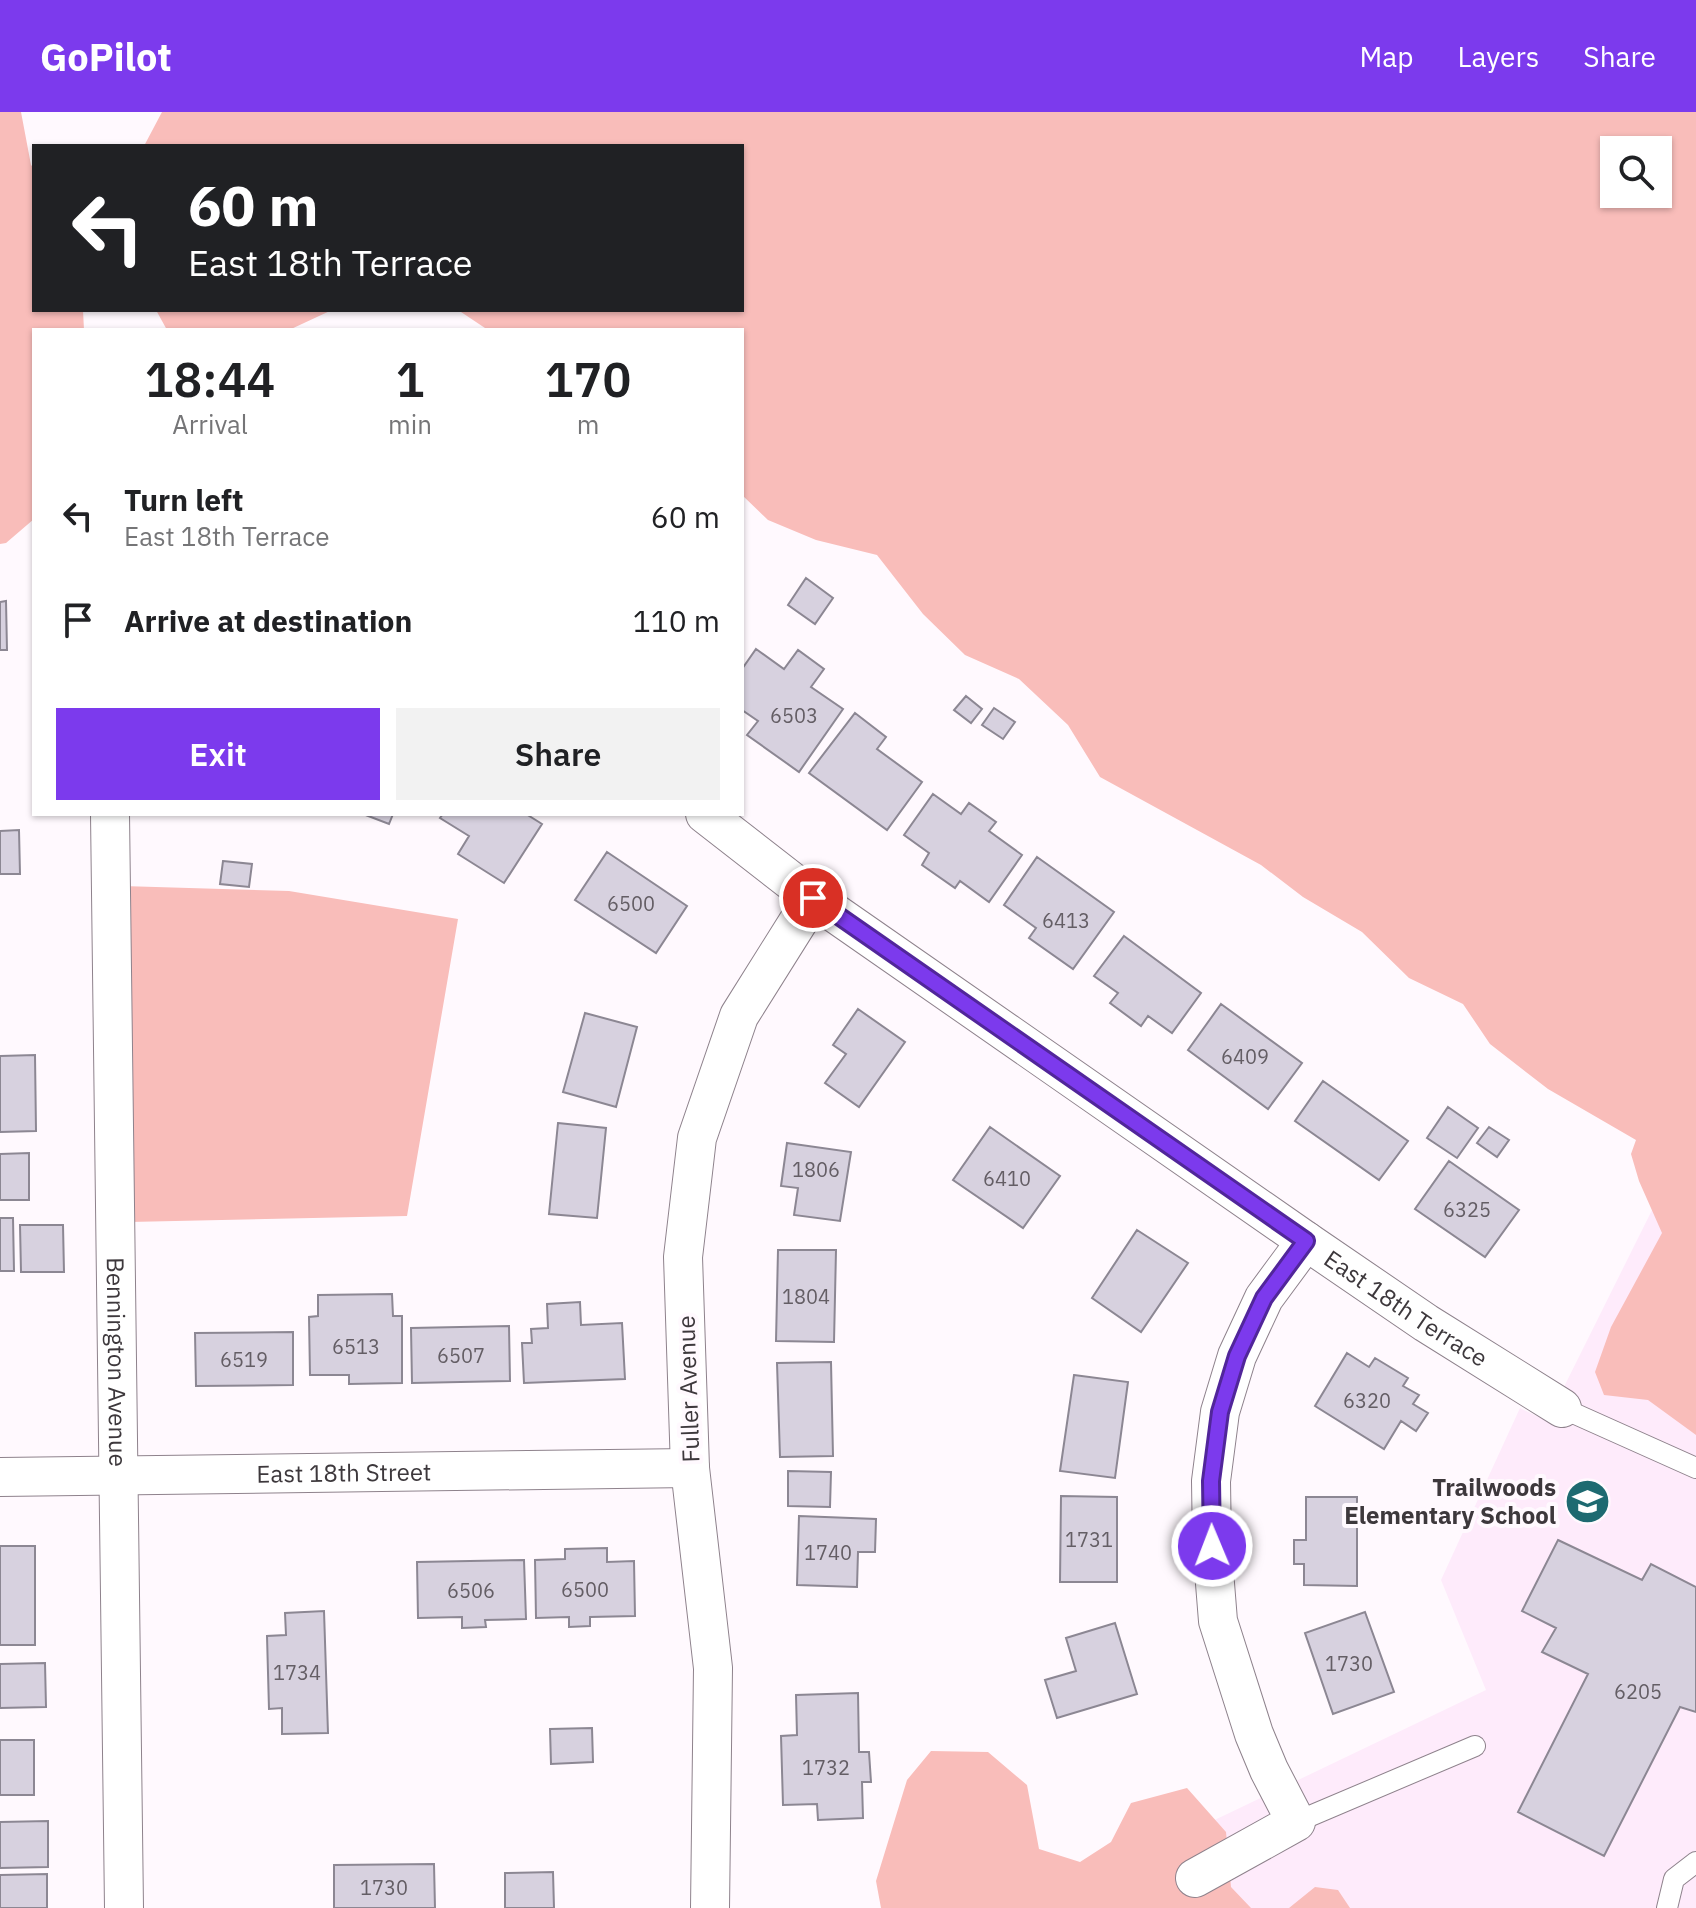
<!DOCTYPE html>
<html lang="en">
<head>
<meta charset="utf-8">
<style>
	body { margin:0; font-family:"IBM Plex Sans",sans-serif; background:#f2f2f2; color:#202124; height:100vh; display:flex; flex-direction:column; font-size:30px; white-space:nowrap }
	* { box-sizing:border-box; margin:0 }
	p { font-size:26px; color:#757577 }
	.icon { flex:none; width:44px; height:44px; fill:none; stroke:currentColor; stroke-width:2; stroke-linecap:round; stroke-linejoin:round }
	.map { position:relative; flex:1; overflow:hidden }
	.panel { position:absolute; left:32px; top:216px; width:712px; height:488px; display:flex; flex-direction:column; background:#fff; border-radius:0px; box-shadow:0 2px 6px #0004 }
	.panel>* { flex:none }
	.hud { position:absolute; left:32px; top:32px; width:712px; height:168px; border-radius:0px; box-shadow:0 2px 6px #0004; background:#202124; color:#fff; overflow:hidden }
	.tools { position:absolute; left:1600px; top:24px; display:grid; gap:16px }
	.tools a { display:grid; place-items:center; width:72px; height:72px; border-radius:0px; background:#fff; box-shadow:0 2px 6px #0004; font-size:40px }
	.pin { position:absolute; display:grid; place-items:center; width:68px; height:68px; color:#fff; margin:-34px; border:4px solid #fff; border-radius:50%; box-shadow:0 2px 8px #0007 }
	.me { position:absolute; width:88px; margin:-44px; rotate:359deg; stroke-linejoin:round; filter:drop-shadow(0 0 6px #0008) }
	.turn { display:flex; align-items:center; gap:28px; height:168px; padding:0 24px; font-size:36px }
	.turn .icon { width:104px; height:104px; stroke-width:2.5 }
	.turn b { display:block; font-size:56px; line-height:68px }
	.eta { display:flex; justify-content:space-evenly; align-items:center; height:136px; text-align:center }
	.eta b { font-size:48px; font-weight:600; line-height:56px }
	.action { display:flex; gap:16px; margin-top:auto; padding:16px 24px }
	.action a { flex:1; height:92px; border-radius:0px; background:#7c3aed; color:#fff; font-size:32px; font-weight:600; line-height:92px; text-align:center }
	.action a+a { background:#f2f2f2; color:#202124 }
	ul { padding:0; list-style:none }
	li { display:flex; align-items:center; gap:24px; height:104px; padding:0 24px }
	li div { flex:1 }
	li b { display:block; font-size:30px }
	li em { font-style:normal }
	header { display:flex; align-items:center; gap:48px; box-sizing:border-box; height:112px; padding:0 40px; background:#7c3aed; color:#fff }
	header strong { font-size:38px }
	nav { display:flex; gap:44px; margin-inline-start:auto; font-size:28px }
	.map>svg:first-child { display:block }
</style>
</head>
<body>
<header>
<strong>GoPilot</strong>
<nav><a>Map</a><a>Layers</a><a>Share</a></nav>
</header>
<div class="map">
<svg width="1696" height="1796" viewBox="0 0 1696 1796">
	<rect width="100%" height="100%" fill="#fff9fe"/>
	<path fill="#feebfb" d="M1696,1052V1796H1031L1486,1578L1441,1468L1520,1296L1547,1309L1664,1074Z"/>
	<path fill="#f9bdba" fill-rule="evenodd" d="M0,0H21L31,53L34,56V198H83L84,218H34V407L6,431L0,432Z
		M162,0H1696V1323L1648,1288L1604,1283L1595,1260L1611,1215L1662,1121L1639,1069L1631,1042L1636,1028L1548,977L1490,932L1463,892L1409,866L1362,820L1303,785L1261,753L1100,665L1068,613L1019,567L965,543L923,502L877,443L816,428L768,408L742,383V218H488L458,198H742V34H144ZM1614,38H1658V82H1614Z
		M156,198H332L289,218H167Z
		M122,774L289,779L458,807L407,1104L129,1110Z
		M931,1639L988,1640L1027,1673L1039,1737L1080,1750L1111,1730L1131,1691L1187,1676L1226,1720L1231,1775L1251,1796H881L876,1769L907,1668Z
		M1315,1775L1338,1778L1350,1796H1289Z"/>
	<path fill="#d7d1df" stroke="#8c8793" stroke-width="2" d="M806,466L833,486L815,512L788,493Z
		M6,489L7,538H0V490Z
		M756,537L784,557L798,538L824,557L811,575L843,597L799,660L747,623L758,609L742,598V557Z
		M966,584L982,597L971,611L954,598Z
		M994,596L1015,610L1003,627L982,613Z
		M855,601L886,625L877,637L922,670L887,718L809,661Z
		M933,682L961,702L969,691L996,710L989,719L1022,743L989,790L960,769L955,776L922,753L929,741L904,723Z
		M363,702H393L389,712Z
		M443,702H526L542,712L504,771L458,742L469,724L440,706Z
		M19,718L20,762H0V719Z
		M607,740L687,794L656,841L575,788Z
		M1037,745L1114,800L1073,857L1029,826L1036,816L1004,793Z
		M223,749L252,752L249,775L220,772Z
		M1124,824L1201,881L1172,921L1148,904L1141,914L1110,891L1118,881L1094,864Z
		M1221,892L1302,951L1268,997L1188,938Z
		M858,897L905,930L859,995L825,971L846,942L833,933Z
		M585,901L637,915L616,995L563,980Z
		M35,943L36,1019L0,1020V944Z
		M1323,969L1408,1029L1379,1068L1295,1009Z
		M1448,995L1478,1016L1457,1046L1427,1026Z
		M558,1011L606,1016L597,1106L549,1102Z
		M990,1015L1060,1064L1023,1116L953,1068Z
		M1489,1015L1509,1028L1497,1045L1477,1031Z
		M787,1031L851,1040L840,1109L794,1103L798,1076L781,1074Z
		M29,1041V1088H0V1042Z
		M1449,1049L1519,1098L1485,1145L1415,1097Z
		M0,1106H13L14,1159H0Z
		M20,1113H63L64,1160H21Z
		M1137,1118L1188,1151L1141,1220L1092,1186Z
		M778,1138H836L834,1230L776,1229Z
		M392,1182L393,1204H402V1271L349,1272V1263H310L309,1205L318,1204V1183Z
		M580,1190L581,1213L622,1211L625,1267L524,1271L522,1231H532L531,1217L548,1216L547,1192Z
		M509,1214L510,1269L412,1271L411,1216Z
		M293,1220V1273L196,1274L195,1221Z
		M1347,1241L1369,1255L1375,1246L1408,1266L1403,1274L1419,1283L1413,1292L1428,1301L1416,1319L1401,1309L1384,1337L1315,1294Z
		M831,1250L833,1344L780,1345L777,1251Z
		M1074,1263L1128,1270L1115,1366L1060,1359Z
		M788,1359L831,1360L830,1395L788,1394Z
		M1061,1384L1117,1385V1470H1060Z
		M1306,1385H1357V1474L1304,1473V1452H1294V1428H1306Z
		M799,1404L876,1407L875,1440H858L857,1475L797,1473Z
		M1558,1428L1642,1468L1651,1452L1696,1475V1600L1680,1595L1604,1744L1518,1700L1588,1562L1542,1540L1556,1516L1522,1499Z
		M0,1434H35V1533H0Z
		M607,1436V1450L634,1449L635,1504L590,1505V1514L569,1515V1505L536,1506L535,1448L565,1447V1437Z
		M524,1448L526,1507L485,1508L486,1515L462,1516V1505L418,1506L417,1450Z
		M324,1499L328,1621L282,1622V1596L269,1597L267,1524L286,1523L285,1501Z
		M1365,1500L1394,1580L1333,1602L1305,1521Z
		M1115,1511L1137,1582L1057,1606L1045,1568L1076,1559L1066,1526Z
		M45,1551L46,1595L0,1596V1552Z
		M858,1581L859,1640H869L871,1670H862L863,1706L818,1708L817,1692L783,1693L781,1624L797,1623L796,1583Z
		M592,1616L593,1650L551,1652L550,1617Z
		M0,1628H34V1683H0Z
		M48,1709V1755L0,1756V1710Z
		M434,1752L435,1796H334V1753Z
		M553,1760L554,1796H505V1761Z
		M47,1762V1796H0V1763Z"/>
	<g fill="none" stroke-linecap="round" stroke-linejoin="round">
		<defs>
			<path id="service" d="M1562,1296L1696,1356
				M1296,1710L1475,1634
				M1667,1796L1674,1767L1696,1750"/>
			<g id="minor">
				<path id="s1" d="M110,702L124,1796"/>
				<path id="s2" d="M705,702L813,786L1306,1129L1426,1211L1562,1296"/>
				<path id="s3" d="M0,1365L690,1356"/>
				<path d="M1195,1766L1296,1710L1269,1658L1254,1622L1218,1509L1212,1434L1211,1369L1220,1300L1237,1244L1264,1186L1306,1129"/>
				<path d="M710,1796L713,1556L690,1356L683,1145L697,1026L739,904L813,786"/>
			</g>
		</defs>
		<use href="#service" stroke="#8e828c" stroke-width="22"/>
		<use href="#minor" stroke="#8e828c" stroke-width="40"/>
		<use href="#service" stroke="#fff" stroke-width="20"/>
		<use href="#minor" stroke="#fff" stroke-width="38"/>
	</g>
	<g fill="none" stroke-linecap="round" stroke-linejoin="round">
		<defs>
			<path id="route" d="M813,786L1306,1129L1264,1186L1237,1244L1220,1300L1211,1369L1212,1434"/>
		</defs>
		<use href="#route" stroke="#51269a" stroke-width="20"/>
		<use href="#route" stroke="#7c3aed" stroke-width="14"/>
	</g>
	<defs>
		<symbol id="school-disc" viewBox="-11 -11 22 22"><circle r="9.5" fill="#1e6a71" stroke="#fff9fe"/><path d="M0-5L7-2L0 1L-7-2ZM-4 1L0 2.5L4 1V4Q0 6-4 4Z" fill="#fff"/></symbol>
	</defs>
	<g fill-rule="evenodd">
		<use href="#school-disc" x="1562" y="1364" width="51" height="51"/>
	</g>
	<g text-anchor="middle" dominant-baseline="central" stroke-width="8" stroke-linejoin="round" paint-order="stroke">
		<g font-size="20" fill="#645e65">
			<text x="794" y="603">6503</text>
			<text x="631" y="791">6500</text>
			<text x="1066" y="808">6413</text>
			<text x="1245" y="944">6409</text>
			<text x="816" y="1057">1806</text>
			<text x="1007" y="1066">6410</text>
			<text x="1467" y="1097">6325</text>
			<text x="806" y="1184">1804</text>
			<text x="356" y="1234">6513</text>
			<text x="461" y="1243">6507</text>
			<text x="244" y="1247">6519</text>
			<text x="1367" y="1288">6320</text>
			<text x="1089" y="1427">1731</text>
			<text x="828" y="1440">1740</text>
			<text x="585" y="1477">6500</text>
			<text x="471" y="1478">6506</text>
			<text x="1349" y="1551">1730</text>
			<text x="297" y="1560">1734</text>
			<text x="1638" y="1579">6205</text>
			<text x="826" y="1655">1732</text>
			<text x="384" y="1775">1730</text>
		</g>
		<g font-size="24" fill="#3d383c" stroke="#fff9fe">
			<text stroke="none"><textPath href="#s2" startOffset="858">East 18th Terrace</textPath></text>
			<text stroke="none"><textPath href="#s1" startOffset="548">Bennington Avenue</textPath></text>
			<text transform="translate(688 1277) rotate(-92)">Fuller Avenue</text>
			<text stroke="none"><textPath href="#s3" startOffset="344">East 18th Street</textPath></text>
		</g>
		<g font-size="24" font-weight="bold" fill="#3d383c" stroke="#fff9fe" text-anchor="end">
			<text x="1556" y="1375">Trailwoods<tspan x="1556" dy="28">Elementary School</tspan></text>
		</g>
	</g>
</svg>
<div class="tools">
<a><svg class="icon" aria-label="search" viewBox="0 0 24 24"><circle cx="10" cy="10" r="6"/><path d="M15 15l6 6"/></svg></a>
</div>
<div class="pin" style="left:813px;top:786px;background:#d93025"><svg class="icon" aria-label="arrive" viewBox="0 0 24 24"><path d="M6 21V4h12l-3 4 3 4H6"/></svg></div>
<svg class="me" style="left:1212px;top:1434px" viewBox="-20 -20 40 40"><circle r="17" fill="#7c3aed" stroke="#fff" stroke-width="3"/><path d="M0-11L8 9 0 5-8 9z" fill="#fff"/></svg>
<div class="hud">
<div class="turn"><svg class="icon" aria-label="left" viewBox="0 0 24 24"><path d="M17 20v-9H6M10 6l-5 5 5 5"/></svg><div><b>60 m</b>East 18th Terrace</div></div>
</div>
<section class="panel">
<div class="eta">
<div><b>18:44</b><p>Arrival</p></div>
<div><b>1</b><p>min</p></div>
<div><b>170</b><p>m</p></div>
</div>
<ul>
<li><svg class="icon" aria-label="left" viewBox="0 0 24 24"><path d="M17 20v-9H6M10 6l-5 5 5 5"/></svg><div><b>Turn left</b><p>East 18th Terrace</p></div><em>60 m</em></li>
<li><svg class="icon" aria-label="arrive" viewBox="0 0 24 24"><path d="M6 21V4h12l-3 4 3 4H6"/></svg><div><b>Arrive at destination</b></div><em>110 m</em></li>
</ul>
<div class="action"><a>Exit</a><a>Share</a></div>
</section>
</div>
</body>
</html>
